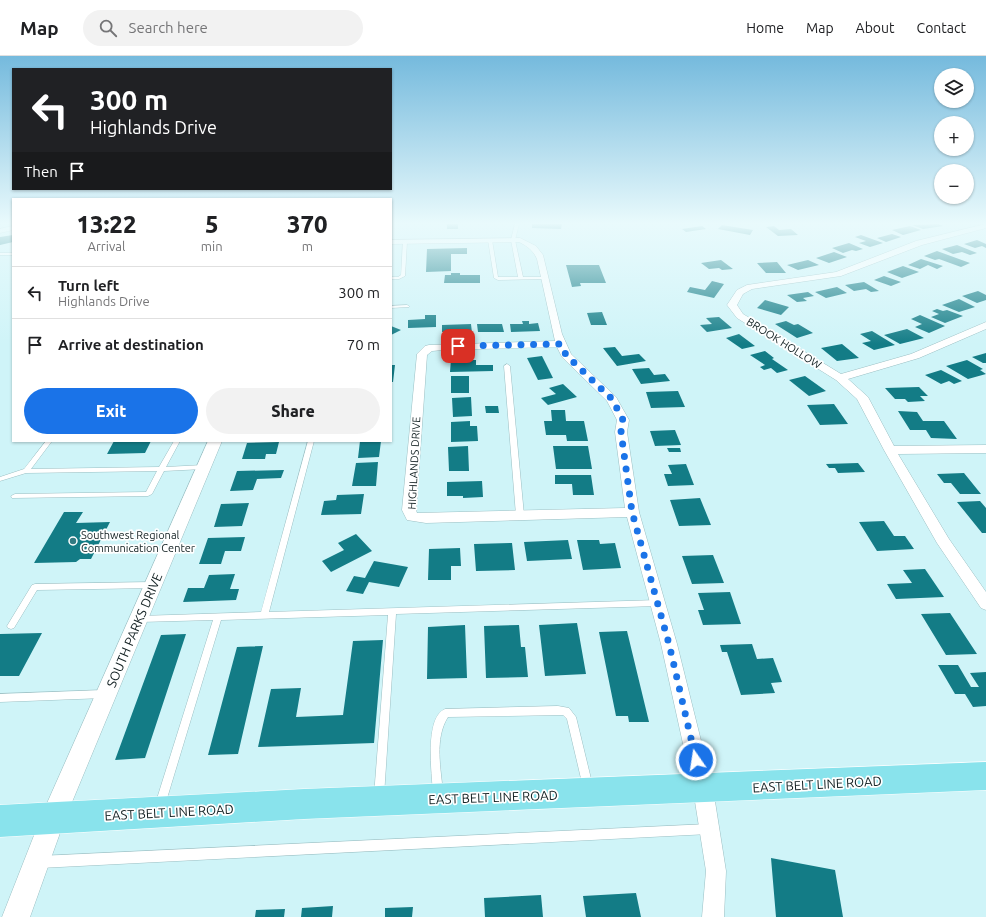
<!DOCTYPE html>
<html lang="en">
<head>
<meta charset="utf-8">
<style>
	body { margin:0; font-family:Ubuntu,sans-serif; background:#f2f2f2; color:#202124; height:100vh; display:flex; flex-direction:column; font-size:15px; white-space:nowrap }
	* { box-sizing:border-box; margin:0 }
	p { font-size:13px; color:#757577 }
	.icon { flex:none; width:22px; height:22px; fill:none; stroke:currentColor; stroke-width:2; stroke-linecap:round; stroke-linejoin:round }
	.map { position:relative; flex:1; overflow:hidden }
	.side { position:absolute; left:12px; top:142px; width:380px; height:244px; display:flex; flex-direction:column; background:#fff; border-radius:0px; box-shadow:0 1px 3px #0004 }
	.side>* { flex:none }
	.guide { position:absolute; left:12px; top:12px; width:380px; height:122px; border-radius:0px; box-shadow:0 1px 3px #0004; background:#202124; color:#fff; overflow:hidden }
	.tools { position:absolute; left:934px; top:12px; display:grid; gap:8px }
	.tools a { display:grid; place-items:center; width:40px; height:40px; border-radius:50%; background:#fff; box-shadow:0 1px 3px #0004; font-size:20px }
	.pin { position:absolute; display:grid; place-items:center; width:34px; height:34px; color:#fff; margin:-17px; border-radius:8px; box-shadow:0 2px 6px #0006 }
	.me { position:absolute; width:44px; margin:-22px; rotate:347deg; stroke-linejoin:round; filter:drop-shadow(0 0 3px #0008) }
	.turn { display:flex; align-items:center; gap:14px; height:84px; padding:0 12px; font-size:18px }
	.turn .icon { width:52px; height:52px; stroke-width:2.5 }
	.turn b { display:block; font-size:28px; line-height:34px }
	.then { display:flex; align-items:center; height:38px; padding:0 12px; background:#0003; gap:8px; font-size:15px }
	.eta { display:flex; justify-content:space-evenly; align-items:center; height:68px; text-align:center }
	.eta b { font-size:24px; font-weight:800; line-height:28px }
	.button { display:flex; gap:8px; margin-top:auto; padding:8px 12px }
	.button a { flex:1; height:46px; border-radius:24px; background:#1a73e8; color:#fff; font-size:16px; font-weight:800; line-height:46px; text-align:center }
	.button a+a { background:#f2f2f2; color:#202124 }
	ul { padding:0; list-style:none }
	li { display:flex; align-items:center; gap:12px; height:52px; padding:0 12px; border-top:1px solid #e0e0e0 }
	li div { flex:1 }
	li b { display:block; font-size:15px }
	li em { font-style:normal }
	header { display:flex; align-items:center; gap:24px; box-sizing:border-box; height:56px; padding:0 20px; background:#fff; border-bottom:1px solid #e0e0e0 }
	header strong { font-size:19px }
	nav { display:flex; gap:22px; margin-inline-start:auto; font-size:14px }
	.search { width:280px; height:36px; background:#f2f2f2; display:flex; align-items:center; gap:10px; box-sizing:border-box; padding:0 14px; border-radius:22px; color:#757577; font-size:15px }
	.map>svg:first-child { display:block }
</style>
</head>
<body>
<header>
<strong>Map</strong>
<div class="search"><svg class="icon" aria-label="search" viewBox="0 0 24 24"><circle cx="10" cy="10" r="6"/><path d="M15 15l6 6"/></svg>Search here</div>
<nav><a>Home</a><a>Map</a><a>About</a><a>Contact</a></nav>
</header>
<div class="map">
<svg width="986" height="861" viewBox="0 0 986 861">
	<rect width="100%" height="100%" fill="#cff4f8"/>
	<path fill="#137c86" d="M447,168H458V173H447Z
		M532,168H562L561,173L532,172Z
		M938,168L943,170L923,173L912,169Z
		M722,169L753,174L750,179L718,173Z
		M702,170L706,173L686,176L682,173Z
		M774,170L779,174L791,173L798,179L778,180L766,171Z
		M910,170L921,174L903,179L892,174Z
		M892,178L901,181L886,186L877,182Z
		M13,179V186L0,189V181Z
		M861,179L883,187L870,191L859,187L866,185L855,181Z
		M977,184L986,188V192L982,190L975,192L964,188Z
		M849,187L863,193L856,195L852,194L843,197L832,192Z
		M957,189L977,197L970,199L962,196L953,198L942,193Z
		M467,192V198H451V215L426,216L427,193Z
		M937,195L970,207L961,211L939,203L935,204L924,200Z
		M834,196L847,201L829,207L816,202Z
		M921,203L943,210L937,213L928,209L920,213L908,209Z
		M721,204L733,213L722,214L719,212L709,213L701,207Z
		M808,204L819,209L798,214L787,209Z
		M777,206L786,217H766L757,207Z
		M566,209H599L606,227H580L581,230L572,231Z
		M903,210L919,216L902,222L887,216Z
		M451,217H460V219H480V227H444L445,219H451Z
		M884,220L901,226L891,230L874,224Z
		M712,225L724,228L714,242L687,236L690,231L705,234Z
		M864,226L879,235L871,236L866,233L854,235L845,229Z
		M837,231L847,237L826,242L815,236Z
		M978,235L986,239V244L977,247L962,240Z
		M808,236L814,240L803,242L807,245L797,246L787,239Z
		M959,243L975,251L959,256L942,249Z
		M765,244L789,251L781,259L757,252Z
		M937,253L943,255L947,254L963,260L945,267L931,261L939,258L932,255Z
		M602,256L607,269H591L587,257Z
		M425,259H436V271L408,272V264L425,263Z
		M920,259L945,270L929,277L915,271L922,268L911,263Z
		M719,261L732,272L707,276L700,269L712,268L706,262Z
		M522,265H529V268L538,267L540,275L511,276L510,268H523Z
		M786,265L794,269L798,268L813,277L797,282L775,268Z
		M471,268L472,277L442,276V269Z
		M477,268H502L504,276H478Z
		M391,270L401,274L391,279Z
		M907,273L924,282L900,288L884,279Z
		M872,275L895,289L874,294L862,287L871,285L860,278Z
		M739,278L755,290L742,293L726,282Z
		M842,288L859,302L837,305L821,292Z
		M615,291L622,300L639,298L646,305L617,310L603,292Z
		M765,295L774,302L772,303L788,314L777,317L771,312L764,314L760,311L765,309L750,299Z
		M986,297V307H983L972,301Z
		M542,300L553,322L538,324L527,302Z
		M468,302V304H476V309H493V315L450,316L451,303Z
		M967,304L983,313L980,314L986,318L968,323L946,310Z
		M391,309H395L393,326H391Z
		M649,312L654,319L665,318L670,325L641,328L632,313Z
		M941,314L962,325L954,328L949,325L941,328L925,319Z
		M451,320H469V337H451Z
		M805,320L826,335L809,340L789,324Z
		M563,328L577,341L548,349L541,342L556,338L549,332Z
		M919,331L928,340H920L925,345L908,346L905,343H895L885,332Z
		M678,335L685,351L651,352L646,336Z
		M471,341L472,360L453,361L452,342Z
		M834,348L848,368L820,369L807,349Z
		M485,350H498L499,357H486Z
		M551,354H565L566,365H584L588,385H567L566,379H546L544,365H552Z
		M898,355L917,356L923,365H944L957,383L931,382L926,374H910Z
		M470,365V370H477L478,385L451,386V366Z
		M675,374L681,389L655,390L650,375Z
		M114,385H151L145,397L107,398Z
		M360,385H381L379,401L358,402Z
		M279,386L276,398H266L265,403H242L247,387Z
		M468,390L469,415H449L448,391Z
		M553,390H588L592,413H556Z
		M667,392H680L681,396H669Z
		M378,406L376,430H352L356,407Z
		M858,407L865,416L838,417L835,412H829L826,408Z
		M686,408L694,429L668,430L664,418H672L668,409Z
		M284,414L281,422L257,423L253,434L230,435L237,415Z
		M964,417L981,438H960L951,427H944L937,418Z
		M555,419H591L594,439H573L572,428H555Z
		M482,425L483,441L463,442V440H447V426Z
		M364,438L361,458L321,459L324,445L336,444L337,439Z
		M700,442L711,469L679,470L670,444Z
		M980,445L986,452V477H982L957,446Z
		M249,447L242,470L214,471L221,448Z
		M64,456H83L76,467L110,466L91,503H80L76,506L34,507Z
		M884,465L894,480H905L914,493L877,495L859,466Z
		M356,478L372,495L331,516L322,505L344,494L338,487Z
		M245,481L241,495H225L221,508H199L208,482Z
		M568,484L572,503L527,505L524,486Z
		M577,484H599L600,488L615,487L621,512L583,514Z
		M512,487L515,514L476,515L474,488Z
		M460,492L461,510H451V524H428L429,493Z
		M713,499L724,527L692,528L682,500Z
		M374,505L408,511L399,531L369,526L363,538L346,535L354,520L365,522Z
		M925,513L944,541L896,543L887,528L912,527L903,514Z
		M235,518L230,533H239L236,544L183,546L188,532H204L209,519Z
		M730,536L741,568L703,569L698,554H704L698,537Z
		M950,557L977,598L946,599L921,558Z
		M577,567L586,618L545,620L539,569Z
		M465,569L467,622L427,623L428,571Z
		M519,569L521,591H525L528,621L486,622L484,570Z
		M627,575L649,666H629L628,660H616L599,576Z
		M42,577L19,620H0V578Z
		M186,578L145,702L115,704L161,579Z
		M383,584L374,687L258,691L271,633L301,632L296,661L343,659L353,585Z
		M752,588L757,603L773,602L782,626L771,627L775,637L741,639L727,596H722L720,589Z
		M263,590L238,698L208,699L237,591Z
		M938,609H958L971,631H979L970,617L986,616V650L973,651L965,638H955Z
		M771,802L835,814L843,861H776Z
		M636,837L641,861H586L583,840Z
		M541,839L543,861H485L484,842Z
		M333,850L332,861H301L302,852Z
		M413,851L412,861H385V852Z
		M285,853L284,861H255L256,854Z"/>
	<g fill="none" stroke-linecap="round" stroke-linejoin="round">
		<defs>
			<path id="service" d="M515,168H519L515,184L523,221H547V223L498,224L494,222L488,184L490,183L492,184L498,221H518L511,184Z
				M403,185L407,186L405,220L399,223H391V221H398L401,219Z
				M0,197H13V199H0Z
				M407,249L409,250V251L391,252V250Z
				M507,308L510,310L524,459L520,461L516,459L504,310Z
				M46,385H52L31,413L159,411L174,385H180L166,411L203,409L206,411L203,413L164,415L152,438L148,440L12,442L11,440L15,438L146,436L157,415L26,417L0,425V421L24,413Z
				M308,385H314L269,556L658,544L661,545L662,547L661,549L658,550L396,558L384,740L383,744L379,745L375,744L374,740L388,559L221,564L165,749L164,753L160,754L156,753L155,749L213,564L140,566L137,565L136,563L137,561L140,560L261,556Z
				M153,526L156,527L157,529L156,531L153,532L37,534L14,572L11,573L8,572L7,570L32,529L35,528Z
				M104,634L107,635L109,638L107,641L104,642L0,646V638Z
				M558,650L569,652L576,661L593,731L592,734L588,736L584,734L583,731L567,663L563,659L448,661C434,683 441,713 443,737L442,741L438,742L434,741L433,737C432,719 424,661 445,653Z
				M709,768L713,769L714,773L713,777L709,778L40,812L36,810L34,806L36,802L40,800Z"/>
			<path id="minor" d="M986,168V172L922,189L841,220L752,233L743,238L737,249L743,258L841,318L911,298L986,266V273L919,302L848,323L868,341L894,390L986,389V397L898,398L949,483L986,536V554L981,552L937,487L884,394L857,343L836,324L737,262L727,249L737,234L747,229L836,216L916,185Z
				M13,170V174L0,177V173Z
				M520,182L536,190L543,199L562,278L571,298L616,341L629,364L627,376L639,456L677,588L713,733L726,815L724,861H702L706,815L693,733L661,588L627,461L426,467L407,464L402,454L417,298L425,290L429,289L555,285L537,203C533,194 527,190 519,186L391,188V184ZM557,291L562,301L607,345L617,364L615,376L625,452L417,457L416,454L427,299L432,295L443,294Z"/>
			<path id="tertiary" d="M208,385H222L65,763L30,861H2L44,754Z"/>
			<path id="primary" d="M986,706V734L304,763L0,781V749L304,733Z"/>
		</defs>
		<use href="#service" stroke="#9bbfc3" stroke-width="1"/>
		<use href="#minor" stroke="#9bbfc3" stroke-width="1"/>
		<use href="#tertiary" stroke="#9bbfc3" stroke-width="1"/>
		<use href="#primary" stroke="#fff" stroke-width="1"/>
		<use href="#service" fill="#fff" fill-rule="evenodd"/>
		<use href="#minor" fill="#fff" fill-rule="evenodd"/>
		<use href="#tertiary" fill="#fff" fill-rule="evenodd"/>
		<use href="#primary" fill="#89e3ec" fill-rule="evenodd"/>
	</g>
	<linearGradient id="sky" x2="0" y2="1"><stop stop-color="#75badd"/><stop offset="0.58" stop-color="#e9fafc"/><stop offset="1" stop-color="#e9fafc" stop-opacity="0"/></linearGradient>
	<rect width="986" height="288" fill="url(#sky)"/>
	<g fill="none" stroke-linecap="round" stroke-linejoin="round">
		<path stroke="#1a73e8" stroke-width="7" stroke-dasharray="0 12.6" d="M458,290L561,288L566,299L612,343L623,364L621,376L632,456L669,588L696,704"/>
	</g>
	<circle fill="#327a82" stroke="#fff" stroke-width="1.5" cx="73" cy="485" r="4"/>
	<g text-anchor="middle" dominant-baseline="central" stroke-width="3.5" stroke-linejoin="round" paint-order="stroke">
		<g font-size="11" fill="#132123" stroke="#fff">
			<text transform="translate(784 287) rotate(32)">BROOK HOLLOW</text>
			<text transform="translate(414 407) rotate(-87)">HIGHLANDS DRIVE</text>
		</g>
		<g font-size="11" fill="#132123" stroke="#fff" text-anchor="start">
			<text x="81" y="479">Southwest Regional<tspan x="81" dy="13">Communication Center</tspan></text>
		</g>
		<g font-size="13" fill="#132123" stroke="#fff">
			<text transform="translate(134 574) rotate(-67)">SOUTH PARKS DRIVE</text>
			<text transform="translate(817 728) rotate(-3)">EAST BELT LINE ROAD</text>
			<text transform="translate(493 741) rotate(-2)">EAST BELT LINE ROAD</text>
			<text transform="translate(169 756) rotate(-3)">EAST BELT LINE ROAD</text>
		</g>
	</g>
</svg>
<div class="tools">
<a><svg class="icon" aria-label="layers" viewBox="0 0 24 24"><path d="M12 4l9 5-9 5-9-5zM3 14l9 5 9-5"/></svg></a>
<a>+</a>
<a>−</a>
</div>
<div class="pin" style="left:458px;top:290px;background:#d93025"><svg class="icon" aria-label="arrive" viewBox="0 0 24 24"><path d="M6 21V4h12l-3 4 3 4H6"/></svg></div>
<svg class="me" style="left:696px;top:704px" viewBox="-20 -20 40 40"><circle r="17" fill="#1a73e8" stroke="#fff" stroke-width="3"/><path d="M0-11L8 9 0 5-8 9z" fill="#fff"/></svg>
<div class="guide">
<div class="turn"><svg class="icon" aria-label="left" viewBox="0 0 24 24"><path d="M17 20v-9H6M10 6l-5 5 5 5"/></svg><div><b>300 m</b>Highlands Drive</div></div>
<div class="then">Then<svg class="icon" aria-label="arrive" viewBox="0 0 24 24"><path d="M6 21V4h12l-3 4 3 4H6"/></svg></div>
</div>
<section class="side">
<div class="eta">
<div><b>13:22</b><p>Arrival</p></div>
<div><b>5</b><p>min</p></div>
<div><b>370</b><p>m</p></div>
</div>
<ul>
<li><svg class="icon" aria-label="left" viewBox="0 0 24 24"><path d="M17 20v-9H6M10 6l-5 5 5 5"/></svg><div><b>Turn left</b><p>Highlands Drive</p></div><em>300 m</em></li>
<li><svg class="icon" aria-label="arrive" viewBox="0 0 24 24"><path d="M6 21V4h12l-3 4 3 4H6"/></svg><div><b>Arrive at destination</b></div><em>70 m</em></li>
</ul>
<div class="button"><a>Exit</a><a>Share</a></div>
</section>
</div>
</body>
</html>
